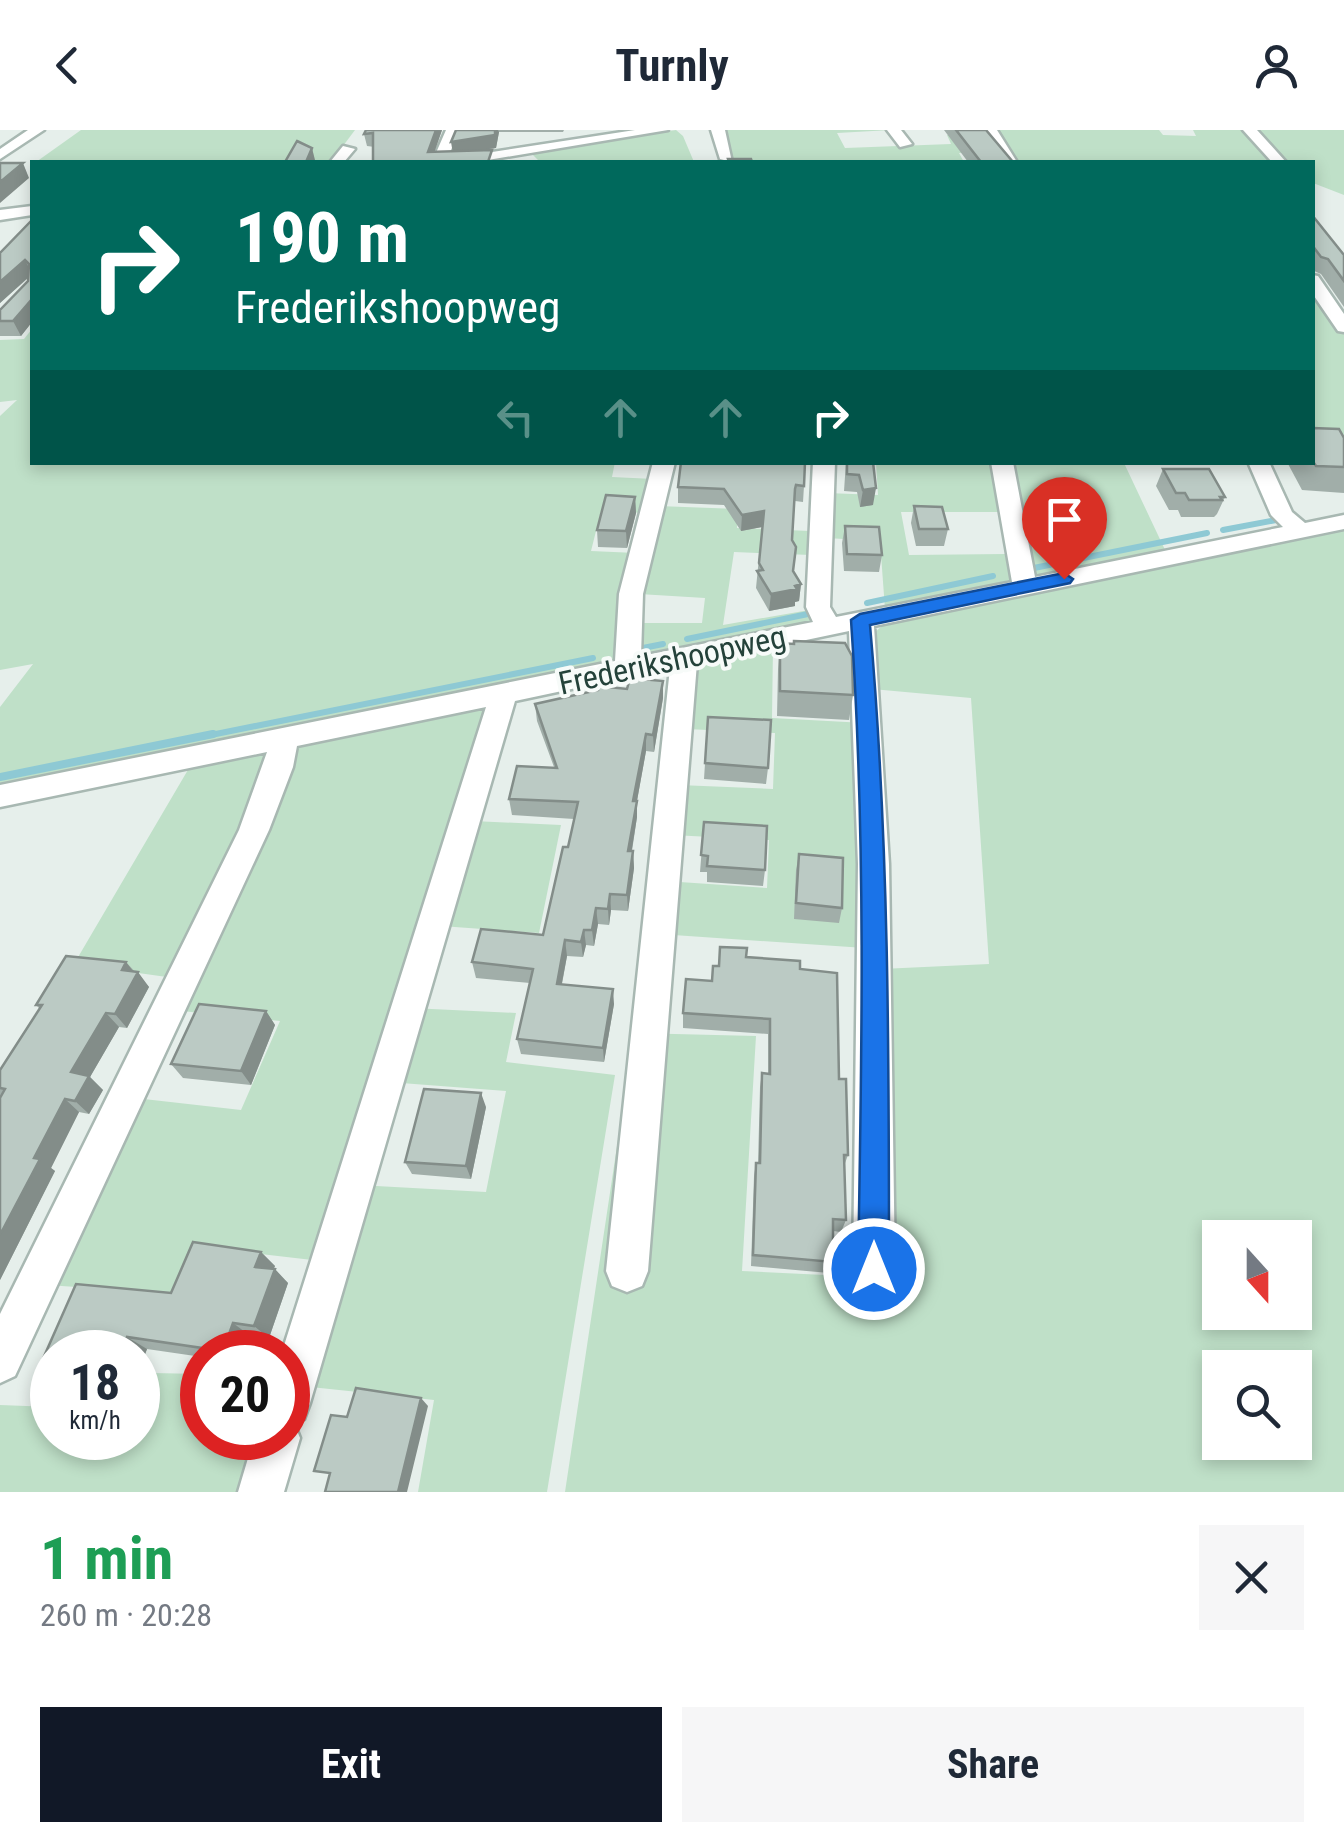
<!DOCTYPE html>
<html lang="en">
<head>
<meta charset="utf-8">
<style>
	body { margin:0; font-family:"Roboto Condensed",sans-serif; background:#f6f6f7; color:#1f2937; height:100vh; display:flex; flex-direction:column; font-size:38px; white-space:nowrap }
	* { box-sizing:border-box; margin:0 }
	p { font-size:32px; color:#747a83 }
	.icon { flex:none; width:55px; height:55px; fill:none; stroke:currentColor; stroke-width:2; stroke-linecap:round; stroke-linejoin:round }
	.map { position:relative; height:1362px; overflow:hidden }
	.drawer { display:flex; flex-direction:column; background:#fff; flex:1 }
	.drawer>* { flex:none }
	.top-card { position:absolute; left:30px; top:30px; width:1285px; height:305px; border-radius:0px; box-shadow:0 5px 15px #0003; background:#00695c; color:#fff; overflow:hidden }
	.needle { width:65px; rotate:159deg }
	.fabs { position:absolute; left:1202px; top:1090px; display:grid; gap:20px }
	.fabs a { display:grid; place-items:center; width:110px; height:110px; border-radius:0px; background:#fff; box-shadow:0 5px 15px #0003; font-size:50px }
	.speed { position:absolute; left:30px; top:1200px; display:flex; gap:20px; font-size:50px; font-weight:700; text-align:center }
	.speed>* { display:grid; place-content:center; width:130px; height:130px; border-radius:50%; background:#fff; box-shadow:0 5px 15px #0003; line-height:1 }
	.speed small { font-size:25px; font-weight:400 }
	.speed .limit { border:15px solid #d22; background:#fff; color:#111 }
	.pin { position:absolute; display:grid; place-items:center; width:85px; height:85px; color:#fff; margin:-102px -42px; border-radius:50% 50% 50% 0; rotate:-45deg; box-shadow:0 0 10px #0007 }
	.pin .icon { rotate:45deg }
	.me { position:absolute; width:110px; margin:-55px; rotate:0deg; stroke-linejoin:round; filter:drop-shadow(0 0 8px #0008) }
	.turn { display:flex; align-items:center; gap:35px; height:210px; padding:0 40px; font-size:45px }
	.turn .icon { width:130px; height:130px; stroke-width:2.5 }
	.turn b { display:block; font-size:70px; line-height:85px }
	.lanes { display:flex; align-items:center; height:95px; padding:0 40px; background:#0003; justify-content:center; gap:50px; direction:ltr }
	.lanes .off { opacity:.35 }
	.round { display:grid; place-items:center; flex:none; width:105px; height:105px; border-radius:0px; background:#f6f6f7 }
	.overview { display:flex; align-items:center; justify-content:space-between; height:170px; padding:0 40px }
	h1 { font-size:60px; font-weight:700; line-height:75px; color:#1e9e55 }
	.action { display:flex; gap:20px; margin-top:auto; padding:20px 40px }
	.action a { flex:1; height:115px; border-radius:0px; background:#111827; color:#fff; font-size:40px; font-weight:700; line-height:115px; text-align:center }
	.action a+a { background:#f6f6f7; color:#1f2937 }
	header { display:flex; justify-content:space-between; align-items:center; height:130px; padding:0 40px; background:#fff; font-size:45px; font-weight:700 }
	.map>svg:first-child { display:block }
</style>
</head>
<body>
<header><svg class="icon" aria-label="back" viewBox="0 0 24 24"><path d="M15 5l-7 7 7 7"/></svg>Turnly<svg class="icon" aria-label="person" viewBox="0 0 24 24"><circle cx="12" cy="8" r="4"/><path d="M4 21q1-7 8-7t8 7"/></svg></header>
<div class="map">
<svg width="1344" height="1362" viewBox="0 0 1344 1362">
	<rect width="100%" height="100%" fill="#e6efeb"/>
	<path fill="#bfe0c8" fill-rule="evenodd" d="M81,0H355L331,32H36Z
		M676,0L683,6L694,32H540L530,22Z
		M722,0H891L837,3L845,18L951,14L947,5L988,4L1003,22L959,23L964,32H749L747,28H731Z
		M993,0H1159L1163,5L1196,6L1193,0H1249L1276,32H1014Z
		M1253,0H1344V65L1313,53L1312,32H1282Z
		M1312,157L1344,204V318L1313,308Z
		M32,199V332H615L612,347L654,349L646,383L601,381L591,421L636,423L616,517L619,526L613,534L0,658V577L33,534L0,540V286L17,270L0,272V210L24,209Z
		M876,333L990,334L999,382H901L909,425L1005,424L1010,450L885,479L880,411L826,408L827,363L878,365Z
		M1000,333H1124L1166,422L1033,449Z
		M658,376L738,379L737,398L810,401V425L734,422L723,495L815,479L816,492L641,530L633,493H702L705,468L639,464Z
		M1344,400V1362H565L634,903L756,906L742,1141L887,1148L881,839L989,834L971,568L872,559L873,504L882,496ZM1220,1108H1295V1182H1220ZM1220,1238H1295V1312H1220Z
		M773,516L772,588L865,593V818L659,804L665,751L767,758L769,710L672,705L679,655L773,659L775,603L686,599L690,532Z
		M477,578L482,581L487,605L321,1131L198,1117L179,1164L47,1155L135,968L241,980L280,891L172,880L287,616Z
		M255,622L271,630L174,848L74,834L192,633Z
		M473,691L561,695L539,803L441,796Z
		M411,878L516,883L506,932L615,945L547,1362H418L434,1270L301,1256L358,1055L486,1062L506,961L388,952Z
		M152,1243L202,1244V1308H268L250,1362H0V1275L52,1277V1308H138V1272Z"/>
	<g fill="none" stroke-linecap="round" stroke-linejoin="round">
		<path stroke="#8ec9d4" stroke-width="6" d="M1223,400L1276,390
			M1029,439L1207,403
			M867,473L993,446
			M687,509L808,484
			M633,520L663,514
			M201,607L593,528"/>
		<path stroke="#8ec9d4" stroke-width="8" d="M0,647L213,604"/>
		<defs>
			<path id="minor" d="M28,0H44L0,29V19Z
				M446,0H460L447,29L635,0H668L476,32H432Z
				M711,0H725L732,32L720,29Z
				M887,0H901L912,14L900,17Z
				M983,0H997L1017,32H1003Z
				M1243,0H1257L1286,32H1272Z
				M343,16L355,19L344,32H330Z
				M32,76V85L0,90V80Z
				M1312,145L1318,146L1344,184V202L1338,201L1312,163Z
				M653,332H675L643,464L641,526L813,492L806,477L813,332H835L830,477L836,487L1012,452L991,332H1013L1035,447L1283,397L1271,385L1248,332H1269L1292,382L1305,393L1344,385V399L874,496L889,734L895,1139L889,1154L874,1160L859,1154L853,1139L858,734L849,501L697,533L648,1141L642,1156L627,1162L612,1156L606,1141L670,538L515,571L310,1273L304,1289L294,1293L300,1308L284,1362H238L254,1308H288V1222H282L486,577L297,616L293,637L269,700L15,1246L0,1253V1184L239,700L267,622L0,677V655L615,531L619,464Z"/>
		</defs>
		<use href="#minor" stroke="#a8b8b2" stroke-width="5"/>
		<use href="#minor" fill="#fff" fill-rule="evenodd"/>
	</g>
	<path fill="#a1aea9" d="M366,0H442L434,22L453,21L456,0H564L563,2H499L496,18L477,21L493,32L367,16L364,4Z
		M944,0H986L1013,32H968Z
		M1312,85L1344,125V177L1321,144L1312,140Z
		M32,90V192L21,206H0V180L28,151V148L0,173V123Z
		M1312,298L1344,308V363L1302,360L1287,332H1312Z
		M846,332H873V375L860,377L857,362L844,361Z
		M1163,339L1225,367L1217,384L1214,387H1181L1178,380H1169L1156,356Z
		M804,356L803,372L795,371L792,410L793,442L801,454L799,471L795,472V476L769,481L756,458L762,397L741,401L724,375L678,373V357Z
		M635,367L636,383L627,418L598,417L597,400Z
		M914,376L948,399L944,416H916L911,393Z
		M845,396L882,425L879,442L844,441L842,413Z
		M780,513L853,565L849,590L777,586L778,539Z
		M663,551V568L654,622L646,621L637,671V687L632,721H633L634,738L628,781L611,780L609,795L598,794L594,816L586,815L583,827L567,826L562,854L614,874L604,932L521,924L517,909L530,853L476,848L472,832L543,805L568,717L574,689L512,685L509,669L554,637L537,591L535,574L627,559Z
		M708,587L768,638L766,654L704,649Z
		M704,692L765,740L763,756L707,752V742H700Z
		M799,724L842,778L839,793L794,789L796,740Z
		M746,827L800,839L839,949L848,1025L844,1036L846,1090L841,1102L833,1101V1132L829,1143L751,1136L754,1046L756,1033H758L760,957L762,943L768,944V904L683,898V883L712,851L719,836Z
		M126,832L149,857L127,898L119,897L90,947L103,960L89,984L79,982L51,1038L55,1041L0,1150V940L40,879L36,875Z
		M266,881L275,895L251,955L183,948L171,934Z
		M486,977L471,1049L412,1044L405,1032Z
		M193,1112L261,1122L275,1136L273,1139L288,1153L269,1208L249,1205L243,1222H202V1227L147,1219L138,1243V1222H52V1236L42,1231L76,1154L171,1163Z"/>
	<path fill="#838d89" d="M436,0H442L431,32L428,22Z
		M495,0H498L499,2L496,18L453,24L451,12Z
		M312,18L315,30L314,32H306Z
		M23,33L29,48L0,73V52Z
		M25,130L32,144L0,173V152Z
		M32,169V192L21,206L13,191Z
		M876,358L873,375L860,377L863,360Z
		M635,367L636,383L627,418L626,401Z
		M764,381L762,397L741,401L742,385Z
		M801,454L799,471L795,472V476L769,481L771,464Z
		M663,551V568L654,622L653,605Z
		M646,604V621L634,687L633,671Z
		M637,671V687L629,737L628,721Z
		M633,721L634,738L628,781L627,765Z
		M610,764L611,780L609,795L608,779Z
		M596,778L598,794L594,816L592,800Z
		M584,800L586,815L583,827L581,812Z
		M565,810L567,826L559,868L557,854Z
		M126,832L136,845L138,842L149,857L127,898L115,884L122,840Z
		M613,859L614,874L604,932L603,918Z
		M266,881L275,895L251,955L241,941Z
		M106,883L119,897L90,947L103,960L89,984L75,971L71,942Z
		M481,963L486,977L471,1049L466,1036Z
		M65,969L79,982L51,1038L55,1041L0,1150V1105L34,1028Z
		M261,1122L275,1136L269,1150L255,1137Z
		M275,1139L288,1153L269,1208L254,1196Z
		M233,1193L249,1205L243,1222H226L223,1221Z
		M127,1207L147,1219L138,1243V1222H121Z
		M421,1268L428,1276L407,1362H398Z"/>
	<path fill="#bbcac4" stroke="#838d89" stroke-width="2.5" d="M366,0H436L428,22L492,20L488,32H373V3L364,4Z
		M456,0H495V5L451,12Z
		M956,0H986L1013,32H981Z
		M297,11L312,18L306,32H285Z
		M728,29H751L752,32H729Z
		M0,33H23L0,52Z
		M1312,85L1344,125V151L1328,129L1321,127L1312,115Z
		M32,90V169L13,191H0V180L28,151L29,134L25,130L0,152V123Z
		M1312,298L1339,299L1344,308V337L1316,336L1312,330Z
		M681,332H805L804,356L796,355L795,359L792,410L796,417L793,441L801,454L795,456L797,459L771,464L757,441L763,440L759,433L764,381L742,385L724,359L678,357Z
		M847,332H873L876,358L863,360L859,345L847,344Z
		M1163,339H1209L1225,367H1220L1222,370H1189L1185,363H1176Z
		M606,365L635,367L626,401L597,400Z
		M914,376L942,377L948,399H919Z
		M845,396L879,397L882,425L847,424Z
		M794,511L845,513L852,526L853,565L780,561V513L794,514Z
		M630,548L663,551L653,605L646,604L633,671H637L628,721H633L627,765L610,764L608,779L596,778L592,800H584L581,812L565,810L557,854L613,859L603,918L517,909L533,839L472,832L481,799L543,805L563,717H568L578,672L509,669L517,636L557,638L535,574L598,560V556L627,559Z
		M708,587L771,590L768,638L705,633Z
		M704,692L767,696L765,740L707,736L708,726L701,725Z
		M799,724L843,728L842,778L796,773Z
		M720,817L747,818L746,827L800,831V839L837,843L839,949H846L848,1025H844L846,1090L833,1089V1132L753,1125L756,1033H760L762,943L770,944V889L683,883L686,849L712,851L713,836H719Z
		M66,826L126,832L122,840L138,842L115,884L106,883L71,942L89,946L75,971L65,969L34,1028L40,1029L0,1105V968L5,959L0,958V940L42,875H36Z
		M199,874L266,881L241,941L171,934Z
		M424,959L481,963L466,1036L405,1032Z
		M193,1112L261,1122L255,1137L275,1139L254,1196L233,1193L223,1221L127,1207L121,1222H52V1232L42,1231L76,1154L171,1163Z
		M356,1258L421,1268L398,1362H325L330,1343L314,1341L331,1285L347,1287Z"/>
	<path fill="#1a73e8" stroke="#114b97" stroke-width="2.5" d="M1064,443L1073,449L1070,453L870,495C889,709 889,924 889,1139L885,1150L874,1155L863,1150L858,1139C862,923 866,707 851,490L860,484Z"/>
	<g text-anchor="middle" dominant-baseline="central" stroke-width="8" stroke-linejoin="round" paint-order="stroke">
		<g font-size="32" fill="#24423a" stroke="#f7fbf9">
			<text transform="translate(672 530) rotate(-12)">Frederikshoopweg</text>
		</g>
	</g>
</svg>
<div class="fabs">
<a><svg class="needle" viewBox="-14 -14 28 28"><path d="M0-13l5 13h-10z" fill="#e53935"/><path d="M0 13l5-13h-10z" fill="#747a83"/></svg></a>
<a><svg class="icon" aria-label="search" viewBox="0 0 24 24"><circle cx="10" cy="10" r="6"/><path d="M15 15l6 6"/></svg></a>
</div>
<div class="speed"><div>18<small>km/h</small></div><div class="limit">20</div></div>
<div class="pin" style="left:1064px;top:449px;background:#d93025"><svg class="icon" aria-label="arrive" viewBox="0 0 24 24"><path d="M6 21V4h12l-3 4 3 4H6"/></svg></div>
<svg class="me" style="left:874px;top:1139px" viewBox="-20 -20 40 40"><circle r="17" fill="#1a73e8" stroke="#fff" stroke-width="3"/><path d="M0-11L8 9 0 5-8 9z" fill="#fff"/></svg>
<div class="top-card">
<div class="turn"><svg class="icon" aria-label="right" viewBox="0 0 24 24"><path d="M7 20v-9h11M14 6l5 5-5 5"/></svg><div><b>190 m</b>Frederikshoopweg</div></div>
<div class="lanes"><svg class="icon off" aria-label="left" viewBox="0 0 24 24"><path d="M17 20v-9H6M10 6l-5 5 5 5"/></svg><svg class="icon off" aria-label="ahead" viewBox="0 0 24 24"><path d="M12 20V5M6 11l6-6 6 6"/></svg><svg class="icon off" aria-label="ahead" viewBox="0 0 24 24"><path d="M12 20V5M6 11l6-6 6 6"/></svg><svg class="icon" aria-label="right" viewBox="0 0 24 24"><path d="M7 20v-9h11M14 6l5 5-5 5"/></svg></div>
</div>
</div>
<section class="drawer">
<div class="overview"><div><h1>1 min</h1><p>260 m · 20:28</p></div><a class="round"><svg class="icon" aria-label="close" viewBox="0 0 24 24"><path d="M6 6l12 12M18 6L6 18"/></svg></a></div>
<div class="action"><a>Exit</a><a>Share</a></div>
</section>
</body>
</html>
